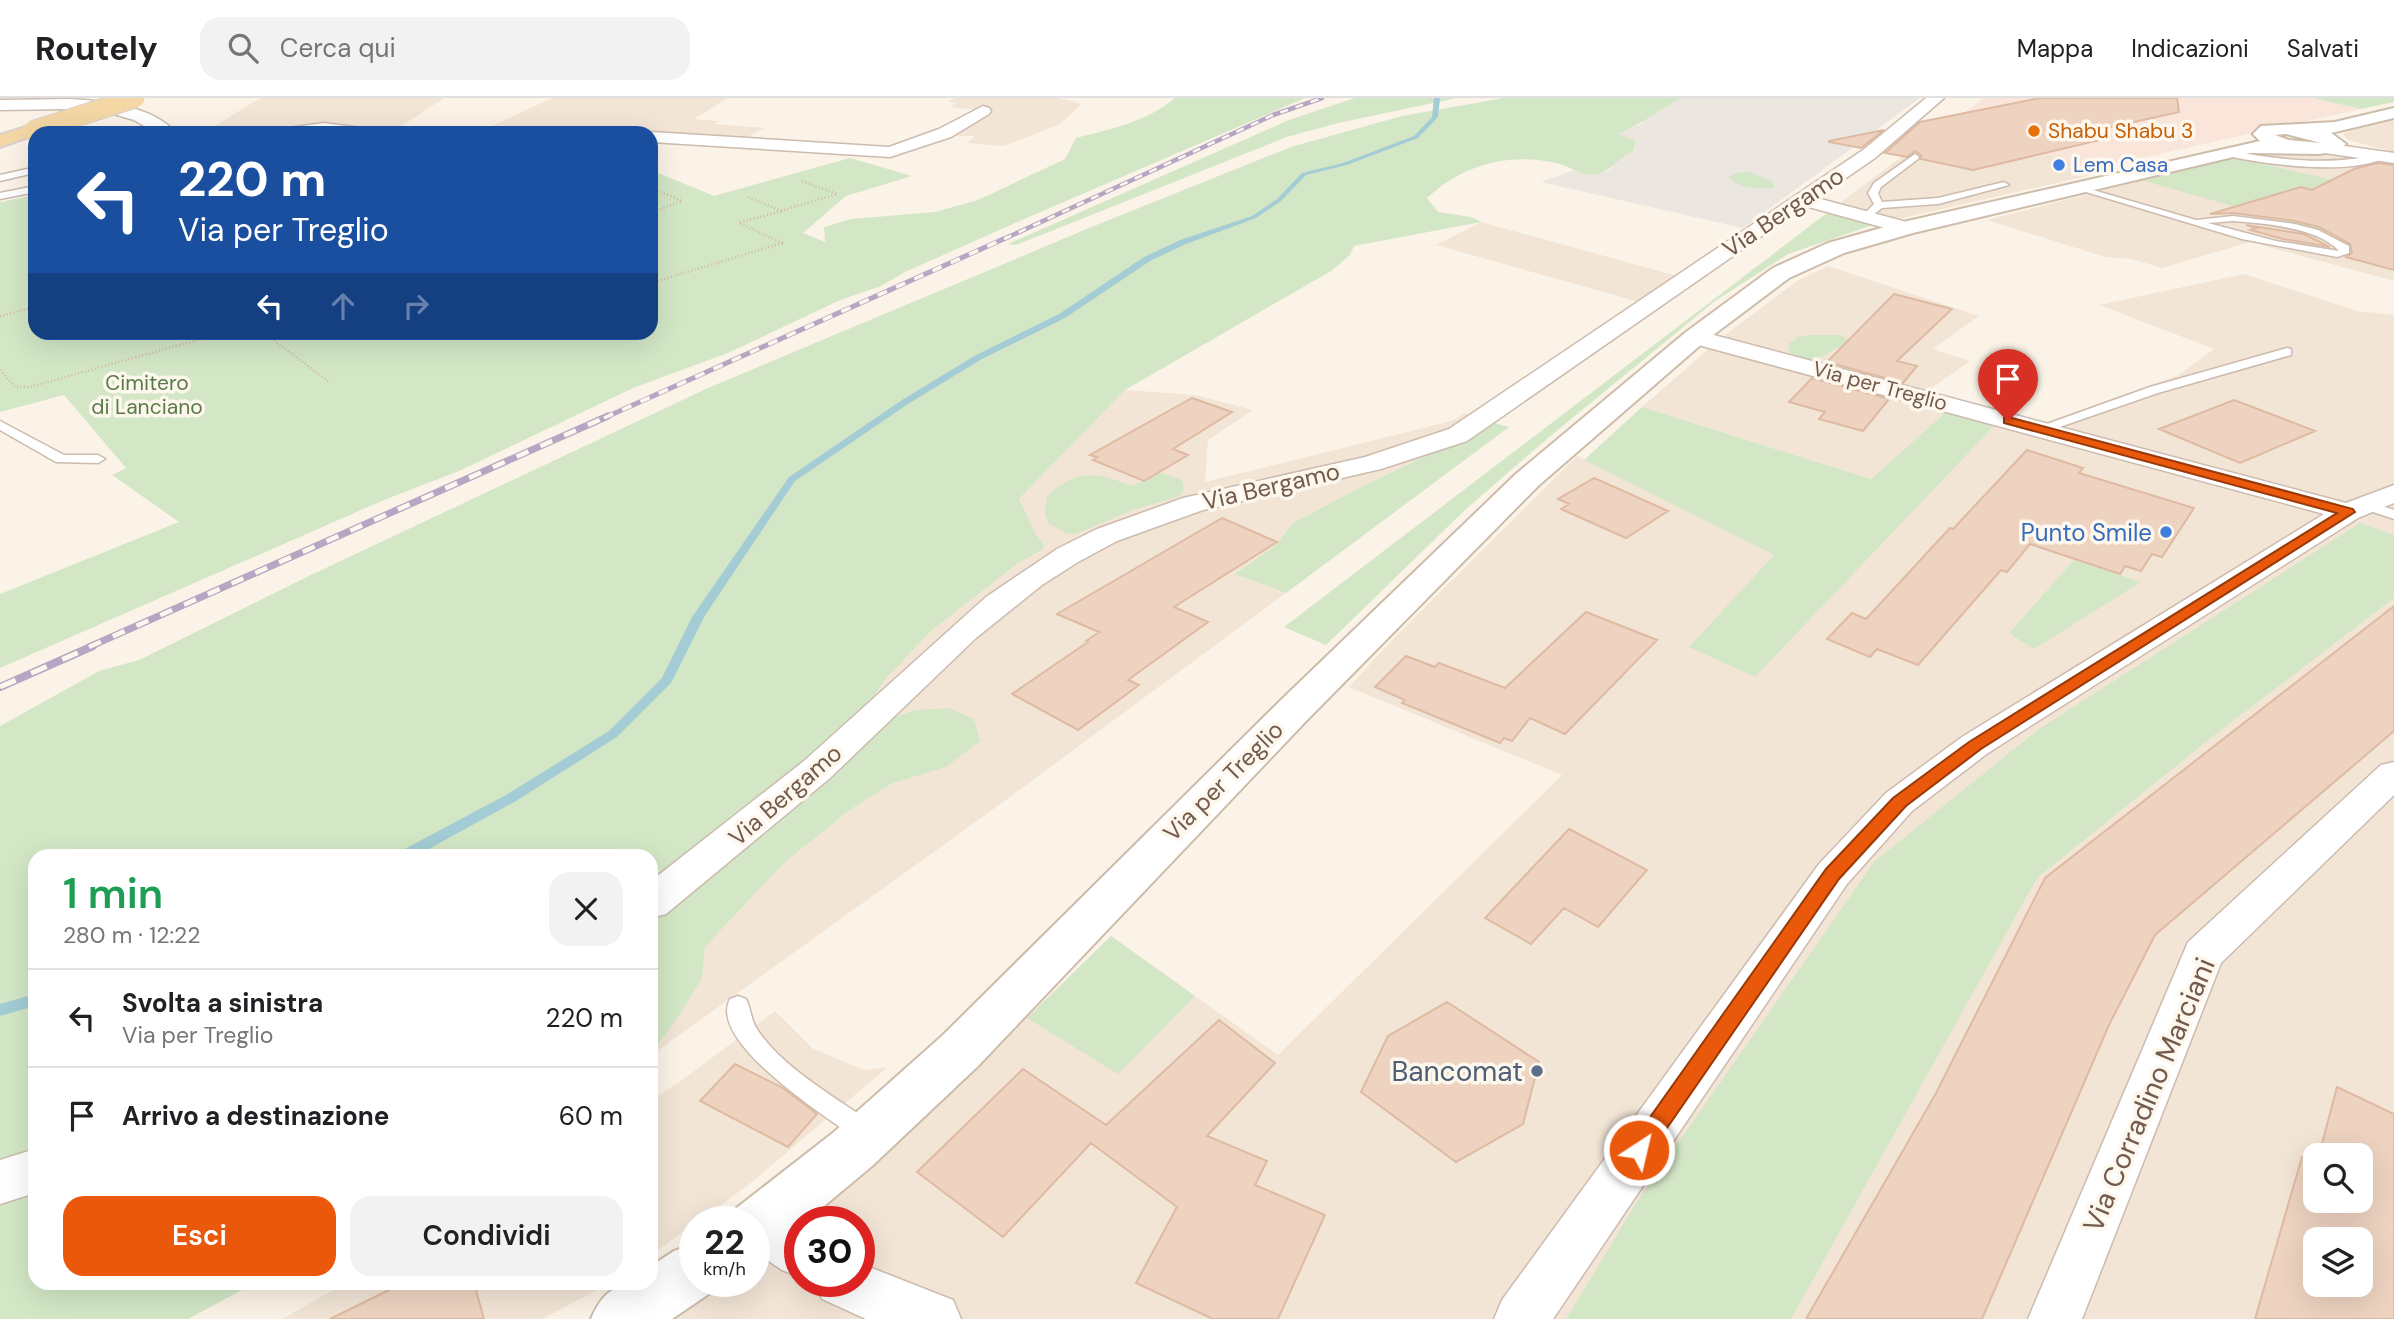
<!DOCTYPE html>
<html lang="it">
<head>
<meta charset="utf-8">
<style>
	body { margin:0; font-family:"DM Sans",sans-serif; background:#f2f2f2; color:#202124; height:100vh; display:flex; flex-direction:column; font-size:26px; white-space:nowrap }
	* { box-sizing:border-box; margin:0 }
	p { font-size:23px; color:#757577 }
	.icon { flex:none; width:38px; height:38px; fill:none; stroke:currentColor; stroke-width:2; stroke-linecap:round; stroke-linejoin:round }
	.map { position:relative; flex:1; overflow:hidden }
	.sheet { position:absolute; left:28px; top:751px; width:630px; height:441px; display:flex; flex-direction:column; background:#fff; border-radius:21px; box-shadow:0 7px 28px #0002 }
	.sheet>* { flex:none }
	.banner { position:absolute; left:28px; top:28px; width:630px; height:214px; border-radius:21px; box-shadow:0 7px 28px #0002; background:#1a4fa0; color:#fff; overflow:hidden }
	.buttons { position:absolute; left:2303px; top:1045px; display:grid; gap:14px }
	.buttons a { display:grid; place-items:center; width:70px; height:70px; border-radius:14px; background:#fff; box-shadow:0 7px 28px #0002; font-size:35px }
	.speed { position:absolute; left:679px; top:1108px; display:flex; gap:14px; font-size:35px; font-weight:700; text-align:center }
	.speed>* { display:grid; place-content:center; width:91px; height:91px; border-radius:50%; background:#fff; box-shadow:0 7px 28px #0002; line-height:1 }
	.speed small { font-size:18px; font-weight:400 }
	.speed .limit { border:10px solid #d22; background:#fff; color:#111 }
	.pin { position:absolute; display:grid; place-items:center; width:60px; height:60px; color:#fff; margin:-72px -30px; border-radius:50% 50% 50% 0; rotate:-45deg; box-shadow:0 0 7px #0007 }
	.pin .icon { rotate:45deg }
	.me { position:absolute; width:77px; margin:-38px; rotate:35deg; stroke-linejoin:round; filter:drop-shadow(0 0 5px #0008) }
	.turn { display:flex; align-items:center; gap:24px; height:147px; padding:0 35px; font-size:32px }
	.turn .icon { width:91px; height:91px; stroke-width:2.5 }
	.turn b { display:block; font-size:49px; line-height:60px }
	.lanes { display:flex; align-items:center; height:66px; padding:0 35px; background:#0003; justify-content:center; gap:35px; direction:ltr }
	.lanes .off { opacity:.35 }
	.round { display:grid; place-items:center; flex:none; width:74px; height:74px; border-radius:21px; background:#f2f2f2 }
	.summary { display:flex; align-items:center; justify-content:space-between; height:119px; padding:0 35px }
	h1 { font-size:42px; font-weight:600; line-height:52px; color:#1e9e55 }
	.action { display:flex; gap:14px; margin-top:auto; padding:14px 35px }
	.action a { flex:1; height:80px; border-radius:21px; background:#ea580c; color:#fff; font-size:28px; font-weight:600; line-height:80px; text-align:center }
	.action a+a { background:#f2f2f2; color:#202124 }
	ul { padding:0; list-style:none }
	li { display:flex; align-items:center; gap:21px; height:98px; padding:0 35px; border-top:2px solid #e0e0e0 }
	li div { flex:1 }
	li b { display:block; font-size:26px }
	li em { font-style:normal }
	header { display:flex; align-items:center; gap:42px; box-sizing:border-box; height:98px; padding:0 35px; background:#fff; border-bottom:2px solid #e0e0e0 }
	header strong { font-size:33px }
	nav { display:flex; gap:38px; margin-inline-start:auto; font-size:24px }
	.search { width:490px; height:63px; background:#f2f2f2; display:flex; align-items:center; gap:18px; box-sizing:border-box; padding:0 24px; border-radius:21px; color:#757577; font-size:26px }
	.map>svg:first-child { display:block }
</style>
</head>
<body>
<header>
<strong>Routely</strong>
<div class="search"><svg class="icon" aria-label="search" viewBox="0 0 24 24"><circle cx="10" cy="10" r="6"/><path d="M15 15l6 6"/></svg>Cerca qui</div>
<nav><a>Mappa</a><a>Indicazioni</a><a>Salvati</a></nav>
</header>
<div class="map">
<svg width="2394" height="1221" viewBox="0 0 2394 1221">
	<rect width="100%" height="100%" fill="#fbf3e7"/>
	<path fill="#f2e5d6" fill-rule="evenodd" d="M260,0H444L391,35H204Z
		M552,0H728L694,21L719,23L714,26L764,30L740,43L651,35L527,33L477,35Z
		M955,0H1058L1082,6L1060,26L1004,48L967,45L975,38H927L978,12L950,9L957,5L948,4Z
		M2394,20V54L2348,42L2343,36L2354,30Z
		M1948,24L2104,74L1898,121L1840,105Z
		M2317,52L2394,65V183L2250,144L2162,170L2132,161L2105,159L1987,122L2256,53Z
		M1481,124L1677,178L1636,203L1436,147Z
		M1828,168L1979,218L1933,251L1970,263L1922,297L2035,328L2179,277L2214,251L2099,207L2244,176L2357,213L2394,217V1221H671L727,1183H754V1164L800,1130V1183H859V1124L807,1123L952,993L1111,838L1278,957L1562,677L1349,589L1395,539L1577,358L1774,457L1690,549L1755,579L1946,314L1871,381L1642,309L1720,241L1797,183ZM2315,1057H2361V1102H2315ZM2315,1141H2361V1186H2315Z
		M1125,292L1195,297L1253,312L1208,342L1205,384L1452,323L1465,315L1494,325L1361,389L1293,425L1275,448L1236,476L1286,495L999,707L653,956L702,880L705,849L784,765L850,712L891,686L946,669L871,627L862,616L988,433Z
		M775,913L812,950L864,972L888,969L747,1088L651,1157V1002L678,985Z
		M345,1185H610L542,1221H282Z"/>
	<path fill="#fae5db" d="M1984,0H2312L2361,11L2093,71L1950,25Z"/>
	<path fill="#ebe6e0" d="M1681,0H1920L1743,130L1541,84L1575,72L1594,77L1609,72L1621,59L1633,53L1636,44L1618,36L1641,26L1647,18Z"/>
	<path fill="#d3e7c6" d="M1175,0H1305L1022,122L905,174L881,188L838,203L728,255L633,290L459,373L384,402L0,570V496L179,424L112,377L126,370L64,297L0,314V104L35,97V234H651V72L714,98L850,60L912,78L846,98L803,135L825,144L824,129L851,121L935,114L978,102L1065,61L1076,40C1111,31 1147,24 1175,0Z
		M1355,0H1457L1338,25L1287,39L1016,147L1008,146L1289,22Z
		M1504,0H1681C1659,12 1641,26 1619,36L1636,43L1633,53C1620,59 1606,77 1593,77C1580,76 1568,68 1556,65C1507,54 1463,67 1427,100L1438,114L1471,119L1481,124L1354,148L1350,157L1331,173L1125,292L1019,401L1036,437L1044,447L1043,451L1018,465L932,532L887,579L862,616L872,627L915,612L948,610L974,621L980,643L946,669L891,686L850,712L784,765L705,849L702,880L681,915L651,957V758H35V1185H255L188,1221H0V628L99,573L139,562L313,476L708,290L1094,128L1291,49L1402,18Z
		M2312,0H2394V4L2361,11Z
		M2232,59L2394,96V154L2141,82Z
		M1749,74L1772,83L1774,90C1760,91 1738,91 1729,79L1735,75Z
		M1827,115L1876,126L1788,156L1715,203L1548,340L1465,412L1326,547L1284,529Z
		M1813,237H1839L1853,243C1846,248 1838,249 1832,253C1817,262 1806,267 1790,255L1788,246L1800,238Z
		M1642,309L1871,381L1946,314L1994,328L1755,579L1689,549L1774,457L1584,362Z
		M1494,325L1509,329L1286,495L1235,476L1275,448L1293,425L1361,389Z
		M1160,374L1182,382L1184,392L1180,398L1136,411L1075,436L1065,435L1048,425L1045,415L1047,398C1078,370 1096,374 1133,388Z
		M2360,425L2394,437V500L2212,639L2037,780L1791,1221H1566L1637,1104L1874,764L2039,631Z
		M2074,462L2141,484L2034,551L2009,535Z
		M1111,838L1195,898L1118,976L1027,920Z"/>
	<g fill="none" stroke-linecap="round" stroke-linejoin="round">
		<path fill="#a4ccd4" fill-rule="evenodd" d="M1434,0H1440L1438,19L1418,40L1347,67L1306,77L1281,103L1256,120L1186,146L1150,163L1065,220L982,261L908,306L795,383L704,519L671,585L617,639L516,703L416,758H397L399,754L506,697L609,633L662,580L692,519L789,379L902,302L976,257L1059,216L1144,159L1180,142L1252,118L1277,101L1302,75L1343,65L1414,38L1432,19Z
			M35,896V908L0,918V906Z"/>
	</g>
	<path fill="#eed3c1" stroke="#dfbaa2" stroke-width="2" fill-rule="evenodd" d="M2040,0H2177L2179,14L2076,37L2096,43L1973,72L1921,61V57L1915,53L1907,59L1885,55L1920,24Z
		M1884,32L1861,50L1829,44V43Z
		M2377,65L2394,67V172L2346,159L2352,155L2350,146L2319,129L2295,123L2233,115L2210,116L2301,89L2312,92L2354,71Z
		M2246,127L2304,136L2330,149L2283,141L2250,132L2257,130Z
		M1894,196L1952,211L1897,263L1917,268L1903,285L1827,264Z
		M1812,280L1889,301L1863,333L1819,321L1825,314L1789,304Z
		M1192,300L1232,314L1173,351L1188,357L1144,383L1093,362L1097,359L1090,357Z
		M2234,302L2315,333L2240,365L2159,331Z
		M2027,352L2083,370L2079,375L2194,410L2162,459L2152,456L2141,473L2125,468L2120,476L2030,446L2007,474L2001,472L1918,567L1877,551L1870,559L1827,541L1852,515L1866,521L1950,430L1953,431Z
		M1594,380L1612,388L1668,413L1626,440L1561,411L1569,406L1558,401Z
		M1222,420L1277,444L1174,509L1208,524L1128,582L1139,587L1078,632L1012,596L1088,544L1086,543L1099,534L1057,516Z
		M2394,508V633L2155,837L2109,927L1982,1221H1806L1935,997L2045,780Z
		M1586,514L1657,542L1565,636L1530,620L1512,643L1504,640L1500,645L1402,605L1405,602L1375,589L1406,558L1435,569L1439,565L1505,590Z
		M1569,731L1647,772L1598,829L1564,810L1531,846L1485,820Z
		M1447,904L1539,964L1523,1026L1456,1064L1361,994L1388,938Z
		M1219,922L1275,965L1207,1038L1267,1063L1255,1087L1325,1117L1278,1221H1213L1136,1185L1177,1109L1091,1045L1003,1139L917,1074L1023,971L1106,1027Z
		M735,966L783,990L817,1016L788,1049L700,1003Z
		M2337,989L2394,1016V1221H2255L2302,1059L2315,1067V1102H2361V1057H2319ZM2315,1141H2361V1186H2315Z
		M403,1185H474L484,1221H330Z"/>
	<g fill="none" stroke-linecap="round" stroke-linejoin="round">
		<defs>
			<path id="service" d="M2226,52C2279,62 2331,69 2384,55L2388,58C2353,79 2263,66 2223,57Z
				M1915,56L1919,59L1918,61L1881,89L1878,95L1882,104L1938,100L2004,84L2009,87L1938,106L1882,110L1874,116H1868L1866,114L1874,106L1868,95L1874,85Z
				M27,71L30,72V76L0,83V77Z
				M2076,87L2196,122L2233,118L2295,126L2318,132L2349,148V155L2337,159L2242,141L2076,91ZM2233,123C2263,125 2319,130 2339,153L2276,143L2208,125Z
				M35,88V94L0,101V95Z
				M2287,250L2291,251V257L2158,295L2045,334H2035L2033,331L2150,289Z
				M0,323L64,357H98L105,361L98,365L56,364L0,332Z
				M2366,403L2394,412V421L2361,410L2359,407Z
				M738,898L746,901C751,911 751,922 757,931C781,969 838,1001 875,1027L878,1034L875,1041L866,1045L857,1041C828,1020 707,944 730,901Z"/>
			<path id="minor" d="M1926,0H1944L1875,60L1817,100L1914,126L1917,130L1914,134L1907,136L1805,108L1467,343L1381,371L1203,412L1117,443L1078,464L1042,487L976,540L830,680L666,816L651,820V783L804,663L986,499L1057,451L1097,431L1183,400L1365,359L1449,331L1863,52Z
				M71,1C105,3 153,8 176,35H156L134,22L107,14L71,11L0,12V2Z
				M983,8L989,10L991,13L989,16L951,39L890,59L651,44V35H647L651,34L889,49L939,31Z
				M324,25L361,30L369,35H280L288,30Z
				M516,30H567L575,35H508Z
				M2324,45L2394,55V65L2318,54L2315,50L2318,46Z
				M1695,232L2346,405L2394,387V405L2358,420L1988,655L1912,713L1847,786L1553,1221H1494L1502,1202L1819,766L1886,695L1962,639L2324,416L1687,244L1683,239L1687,234Z
				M2394,664V697L2221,865L2082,1221H2028L2188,844L2381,667Z
				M35,1051V1095L0,1106V1062Z
				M760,1103L778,1110L800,1125V1179L782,1172L754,1153V1124H736L742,1110Z
				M859,1165L953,1202L961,1221H866L822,1201L814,1183H859Z"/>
			<path id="secondary" d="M2394,10V20L2331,35L2346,46L2336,53L2320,56L2250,55L1913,135L1844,155L1789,180L1704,244L1538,388L1307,622L978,968L872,1068L805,1124H800V1128L774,1150L754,1157V1124H729L734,1112L834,1034L942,938L1279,604L1516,376L1686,234L1773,170L1828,145L1899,125L2260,43L2253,36L2261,28L2335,24ZM2286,36L2321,45L2289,42L2275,37Z
				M695,1145V1183H719L716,1191L672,1221H591C604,1190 618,1185 651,1185V1168L674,1153Z"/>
			<path id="primary" d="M32,27L38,29L40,35L0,49V37Z"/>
		</defs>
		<use href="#service" stroke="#ccbbae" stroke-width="3"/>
		<use href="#minor" stroke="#ccbbae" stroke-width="3"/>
		<use href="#secondary" stroke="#cebcab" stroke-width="4"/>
		<use href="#primary" stroke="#d8d1cd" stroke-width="4"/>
		<path stroke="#d3b7a4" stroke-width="2.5" stroke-dasharray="1 2.5" stroke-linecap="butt" d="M651,90L682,103L651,115
			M781,113L837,96L802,83
			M651,185L782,145L739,125L781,113L746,98
			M0,218L35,209
			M263,234L329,284
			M215,237L224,234
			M0,272L15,289H30L215,237L212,234"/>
		<use href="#service" fill="#fff" fill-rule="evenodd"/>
		<use href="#minor" fill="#fff" fill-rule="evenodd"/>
		<use href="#secondary" fill="#fff" fill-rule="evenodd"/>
		<use href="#primary" fill="#f4d7a5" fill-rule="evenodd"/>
		<defs>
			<path id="rail-far3" d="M1004,141L1273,17L1322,0"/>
			<path id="rail-far2" d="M604,320L1008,139"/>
			<path id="rail-far1" d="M89,549L608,318"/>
			<path id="rail" d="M0,589L93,548"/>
		</defs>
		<use href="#rail-far3" stroke="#b6a6c3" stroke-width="4.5"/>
		<use href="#rail-far2" stroke="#b6a6c3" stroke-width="5"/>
		<use href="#rail-far1" stroke="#b6a6c3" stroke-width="7"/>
		<use href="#rail" stroke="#b6a6c3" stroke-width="8"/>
		<use href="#rail-far3" stroke="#fef7ed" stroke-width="2.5" stroke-dasharray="8" stroke-linecap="butt"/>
		<use href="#rail-far2" stroke="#fef7ed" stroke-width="3.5" stroke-dasharray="10" stroke-linecap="butt"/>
		<use href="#rail-far1" stroke="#fef7ed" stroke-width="4.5" stroke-dasharray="13" stroke-linecap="butt"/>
		<use href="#rail" stroke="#fef7ed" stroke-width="5" stroke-dasharray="17" stroke-linecap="butt"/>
		<defs>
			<path id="primary-bridge" d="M32,33L135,0"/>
		</defs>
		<use href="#primary-bridge" stroke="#d8d1cd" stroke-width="21" stroke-linecap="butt"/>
		<use href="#primary-bridge" stroke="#f4d7a5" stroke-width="19"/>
	</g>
	<path fill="#ea580c" stroke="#983908" stroke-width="2" d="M2004,320H2012L2353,411L2355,414L1981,651L1906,708L1839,781L1647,1059L1639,1062L1631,1059L1628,1052L1631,1046L1826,771L1893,700L1969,644L2337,415L2004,325Z"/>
	<circle fill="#e8710a" stroke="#fef7ed" stroke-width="2.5" cx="2034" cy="33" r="7"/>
	<g fill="#3f7fe0" stroke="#fef7ed" stroke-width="2.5">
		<circle cx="2059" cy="67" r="7"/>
		<circle cx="2166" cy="434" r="7"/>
	</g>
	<circle fill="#5c6f8a" stroke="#fef7ed" stroke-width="2.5" cx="1537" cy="973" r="7"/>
	<g text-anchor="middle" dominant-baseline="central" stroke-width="7" stroke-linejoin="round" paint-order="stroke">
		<g font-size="21" fill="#c56008" stroke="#fef7ed" text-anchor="start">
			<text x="2048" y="33">Shabu Shabu 3</text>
		</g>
		<g font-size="21" fill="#366cbe" stroke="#fef7ed" text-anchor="start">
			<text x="2073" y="67">Lem Casa</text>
		</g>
		<g font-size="21" fill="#577c49" stroke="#fef7ed">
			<text x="147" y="285">Cimitero<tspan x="147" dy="24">di Lanciano</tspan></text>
		</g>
		<g font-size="21" fill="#725b4d" stroke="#fef7ed">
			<text transform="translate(1880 288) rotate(15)">Via per Treglio</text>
		</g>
		<g font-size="24" fill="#725b4d" stroke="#fef7ed">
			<text transform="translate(1783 114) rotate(-34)">Via Bergamo</text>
			<text transform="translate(1271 388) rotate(-13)">Via Bergamo</text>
			<text transform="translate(1223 683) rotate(-45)">Via per Treglio</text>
			<text transform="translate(785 697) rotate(-41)">Via Bergamo</text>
		</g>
		<g font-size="24" fill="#366cbe" stroke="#fef7ed" text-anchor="end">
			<text x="2152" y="434">Punto Smile</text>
		</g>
		<g font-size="28" fill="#4e5e75" stroke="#fef7ed" text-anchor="end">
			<text x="1523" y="973">Bancomat</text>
		</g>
		<g font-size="28" fill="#725b4d" stroke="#fef7ed">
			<text transform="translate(2149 997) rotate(-67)">Via Corradino Marciani</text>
		</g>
	</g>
</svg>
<div class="buttons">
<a><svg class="icon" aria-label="search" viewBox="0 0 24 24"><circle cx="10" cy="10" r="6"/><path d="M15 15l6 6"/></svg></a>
<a><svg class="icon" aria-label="layers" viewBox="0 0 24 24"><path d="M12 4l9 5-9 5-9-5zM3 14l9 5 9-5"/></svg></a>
</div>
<div class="speed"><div>22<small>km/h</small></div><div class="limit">30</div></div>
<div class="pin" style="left:2008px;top:323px;background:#d93025"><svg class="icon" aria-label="arrive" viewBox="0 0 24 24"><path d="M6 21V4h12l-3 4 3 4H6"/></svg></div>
<svg class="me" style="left:1639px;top:1052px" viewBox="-20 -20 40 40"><circle r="17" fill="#ea580c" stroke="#fff" stroke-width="3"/><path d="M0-11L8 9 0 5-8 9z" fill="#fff"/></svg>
<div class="banner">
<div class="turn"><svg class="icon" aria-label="left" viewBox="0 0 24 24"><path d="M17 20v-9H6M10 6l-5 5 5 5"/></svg><div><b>220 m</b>Via per Treglio</div></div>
<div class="lanes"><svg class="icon" aria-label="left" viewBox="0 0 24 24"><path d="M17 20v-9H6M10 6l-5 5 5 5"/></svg><svg class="icon off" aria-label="ahead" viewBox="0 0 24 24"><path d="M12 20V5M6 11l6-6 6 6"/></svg><svg class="icon off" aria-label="right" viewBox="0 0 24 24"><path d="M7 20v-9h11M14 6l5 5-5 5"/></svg></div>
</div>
<section class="sheet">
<div class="summary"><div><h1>1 min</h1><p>280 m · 12:22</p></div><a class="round"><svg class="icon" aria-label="close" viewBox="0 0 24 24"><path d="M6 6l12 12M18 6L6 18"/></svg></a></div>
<ul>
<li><svg class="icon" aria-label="left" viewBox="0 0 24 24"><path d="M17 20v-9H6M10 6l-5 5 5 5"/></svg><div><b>Svolta a sinistra</b><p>Via per Treglio</p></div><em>220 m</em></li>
<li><svg class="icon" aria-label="arrive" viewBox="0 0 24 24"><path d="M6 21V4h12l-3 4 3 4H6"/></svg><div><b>Arrivo a destinazione</b></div><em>60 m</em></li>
</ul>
<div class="action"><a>Esci</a><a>Condividi</a></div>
</section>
</div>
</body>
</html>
